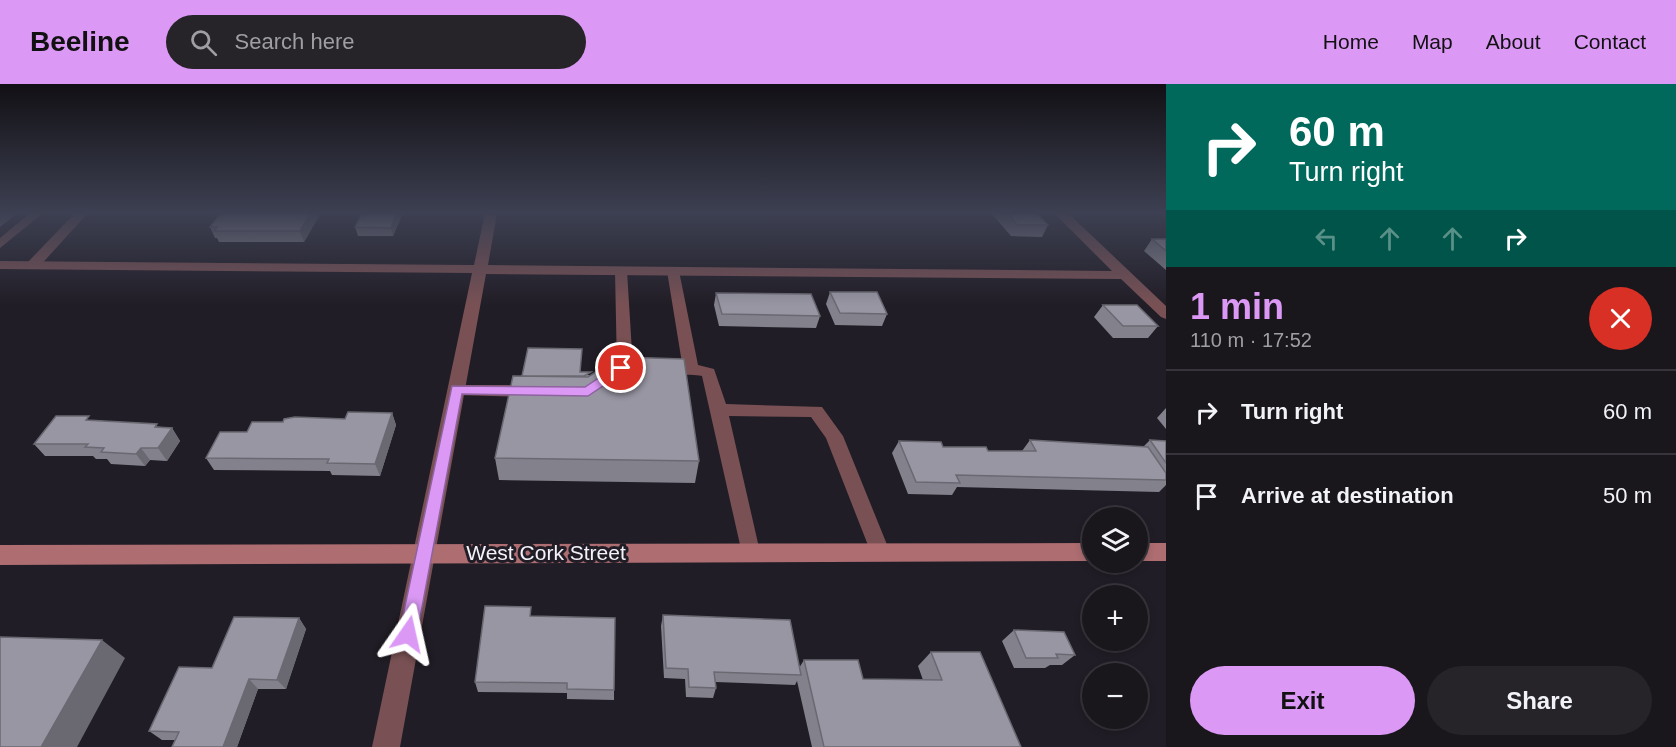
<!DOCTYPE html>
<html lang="en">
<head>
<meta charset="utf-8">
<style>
	body { margin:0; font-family:Helvetica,sans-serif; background:#262329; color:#f1f3f6; height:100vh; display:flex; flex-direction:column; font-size:22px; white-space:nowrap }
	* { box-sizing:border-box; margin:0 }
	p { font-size:20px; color:#9f9fa3 }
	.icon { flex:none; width:33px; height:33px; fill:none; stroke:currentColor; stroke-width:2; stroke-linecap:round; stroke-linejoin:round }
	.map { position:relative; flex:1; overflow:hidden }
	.drawer { display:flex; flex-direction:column; background:#19161c; width:510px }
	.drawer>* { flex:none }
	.guide { background:#00695c; color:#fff; overflow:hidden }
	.controls { position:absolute; left:1082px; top:423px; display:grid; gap:12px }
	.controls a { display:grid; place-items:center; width:66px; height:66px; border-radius:50%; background:#19161c; box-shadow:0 3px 9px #0003,0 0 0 2px #37353b; font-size:30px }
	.pin { position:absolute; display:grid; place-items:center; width:51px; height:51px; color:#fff; margin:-26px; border:3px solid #fff; border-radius:50%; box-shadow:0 2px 6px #0007 }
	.me { position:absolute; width:66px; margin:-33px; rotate:11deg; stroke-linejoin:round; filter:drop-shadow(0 0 4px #0008) }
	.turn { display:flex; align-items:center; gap:21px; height:126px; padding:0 24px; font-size:27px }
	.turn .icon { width:78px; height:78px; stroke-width:2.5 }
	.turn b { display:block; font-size:42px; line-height:51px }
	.lanes { display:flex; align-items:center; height:57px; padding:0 24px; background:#0003; justify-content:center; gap:30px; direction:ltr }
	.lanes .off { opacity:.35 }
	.round { display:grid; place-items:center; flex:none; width:63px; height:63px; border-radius:32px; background:#262329 }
	.summary { display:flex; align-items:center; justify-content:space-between; height:102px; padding:0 24px }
	h1 { font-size:36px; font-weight:700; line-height:45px; color:#db99f5 }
	.cta { display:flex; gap:12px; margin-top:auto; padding:12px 24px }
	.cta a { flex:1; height:69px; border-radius:36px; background:#db99f5; color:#111; font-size:24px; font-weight:700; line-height:69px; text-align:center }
	.cta a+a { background:#262329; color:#f1f3f6 }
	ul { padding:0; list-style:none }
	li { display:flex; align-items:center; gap:18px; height:84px; padding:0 24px; border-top:2px solid #37353b }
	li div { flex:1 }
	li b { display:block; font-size:22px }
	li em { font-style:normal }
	header { display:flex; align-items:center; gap:36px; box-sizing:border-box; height:84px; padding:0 30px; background:#db99f5; color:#111 }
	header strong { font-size:28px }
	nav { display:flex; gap:33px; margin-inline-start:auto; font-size:21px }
	.search { width:420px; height:54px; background:#262329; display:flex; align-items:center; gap:15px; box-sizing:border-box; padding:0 21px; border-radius:33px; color:#9f9fa3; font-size:22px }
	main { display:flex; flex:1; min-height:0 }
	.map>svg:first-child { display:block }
</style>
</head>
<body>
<header>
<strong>Beeline</strong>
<div class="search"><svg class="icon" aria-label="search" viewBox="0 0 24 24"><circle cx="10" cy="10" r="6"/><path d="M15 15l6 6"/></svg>Search here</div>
<nav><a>Home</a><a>Map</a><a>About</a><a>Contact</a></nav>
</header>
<main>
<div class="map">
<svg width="1166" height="663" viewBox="0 0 1166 663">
	<rect width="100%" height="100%" fill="#211d26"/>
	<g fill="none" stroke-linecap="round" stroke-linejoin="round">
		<path fill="#795154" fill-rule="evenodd" d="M30,129H43L0,164V154Z
			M75,129H88L37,185H27V179Z
			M621,183L627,187L633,284L625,289L617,284L615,187Z
			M673,183L679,187L698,281L714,285L726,320L822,323L843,352L890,468L887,474L880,477L873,474L826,354L811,333L729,332L760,468L757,474L750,477L743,474L702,292C689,289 664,294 655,284L663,279H682L667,187Z
			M456,301H531L539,307L531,313L456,311L448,306Z"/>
		<path fill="#795154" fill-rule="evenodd" d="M485,129H497L488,181L1112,187L1054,129H1068L1166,222V235L1161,233L1121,195L486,190L400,663H372L472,189L0,185V177L474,181Z"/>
		<path fill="#ad6d71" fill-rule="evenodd" d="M1092,459V477L0,481V461Z
			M1137,459H1166V477H1137Z"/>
	</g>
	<path fill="#83818c" d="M362,129H403L393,152H358L355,143Z
		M991,129H1036L1048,141L1042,153L1011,152Z
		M319,132L304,158H219L217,154H215L210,143Z
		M1152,155H1166V186L1144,167Z
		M830,208L887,230L882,242L835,241L826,220Z
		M716,209L820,232L816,244L719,242L714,221Z
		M1103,221L1158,242L1148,254H1113L1094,233Z
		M582,265L580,288L591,292L699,377L695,399L499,396L495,374Z
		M1166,324V345L1157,334Z
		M392,329L396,341L380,392L332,391L330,387L214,386L206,374L283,338L345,335Z
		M93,336L172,344L180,357L167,377L150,376L145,382L111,380L107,375H96L93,372H45L34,360Z
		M1030,356L1143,363L1150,356L1166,357V401L1159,408L957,403L952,411L908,410L892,369L899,357L943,363L988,367H1022Z
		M663,531L799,584L804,576L863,595L923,596L918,582L931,568L1021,663H812L797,597L795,601L716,598V604L713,614L686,613L685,595L664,594L661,542Z
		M532,532L614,606V616L567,615V609L478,608L475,598Z
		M299,534L306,545L286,605H258L237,663H172L175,656H162L149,647L212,584Z
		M1014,546L1075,571L1062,581H1050L1045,584H1014L1002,557Z"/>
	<path fill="#6a6972" d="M0,129H14L15,131L0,143Z
		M310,129H318L319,132L304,158L300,147Z
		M397,129H403L393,152L391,144Z
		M392,329L396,341L380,392L375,380Z
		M172,344L180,357L167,377L158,364Z
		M141,364L150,376L145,382L136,370Z
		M299,534L306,545L286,605L277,596Z
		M102,556L125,574L77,663H41Z
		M249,595L258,605L237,663H223Z"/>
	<path fill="#9896a3" stroke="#6a6972" stroke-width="1.5" d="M221,129H310L300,147H214L217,143H210Z
		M362,129H397L391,144L355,143Z
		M1007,129H1036L1048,141H1017Z
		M1152,155H1166V167Z
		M830,208H877L887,230L840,229Z
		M716,209L811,210L820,232L722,230Z
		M1103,221H1137L1158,242H1123Z
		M528,264L582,265L580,288H591L584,292H522Z
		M620,273L684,275L699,377L495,374L513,292L588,293Z
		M348,328L392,329L375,380L327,379L329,375L206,374L220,348H247L252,338H283L284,335L295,333L345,335Z
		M56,332H89L86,336L157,340L155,343L172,344L158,364H141L136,370L101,368L104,364L85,363L88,360H34Z
		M1030,356L1148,363L1166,389V396L956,391L960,399L916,398L899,357L941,358L943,363H986L988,367H1036Z
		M1150,356L1166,357V379Z
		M485,522L531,523L530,532L615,534L614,606L567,605V599L475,598Z
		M663,531L790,536L801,591L714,588L716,604L689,603L688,585L666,584Z
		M234,533L299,534L277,596L249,595L223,663H172L179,648L149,647L179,583L212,584Z
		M1014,546L1064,548L1075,571L1056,570L1058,574H1026Z
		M0,553L102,556L41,663H0Z
		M931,568H980L1021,663H824L804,576H858L863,595L942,596Z"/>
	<linearGradient id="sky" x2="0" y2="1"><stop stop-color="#121015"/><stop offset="0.58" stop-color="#3d4052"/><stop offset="1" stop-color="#3d4052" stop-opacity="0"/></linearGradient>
	<rect width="1166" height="222" fill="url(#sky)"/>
	<path fill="#db99f5" stroke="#8e639f" stroke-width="1.5" d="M621,279L625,281V287L588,312L462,310L417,550L415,556L408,558L402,556L399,550L452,302L585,303Z"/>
	<g text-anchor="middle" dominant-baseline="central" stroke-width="6" stroke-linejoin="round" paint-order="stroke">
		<g font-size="21" fill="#f5f2f9" stroke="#211d26">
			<text x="546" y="468">West Cork Street</text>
		</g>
	</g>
</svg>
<div class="controls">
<a><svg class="icon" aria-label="layers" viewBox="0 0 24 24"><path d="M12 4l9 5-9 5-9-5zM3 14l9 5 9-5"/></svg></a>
<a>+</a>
<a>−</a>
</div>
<div class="pin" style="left:621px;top:284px;background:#d93025"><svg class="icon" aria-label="arrive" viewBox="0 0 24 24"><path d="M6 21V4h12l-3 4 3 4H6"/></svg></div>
<svg class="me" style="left:408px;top:550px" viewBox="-20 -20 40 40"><path d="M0-17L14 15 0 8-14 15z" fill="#db99f5" stroke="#fff" stroke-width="4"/></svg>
</div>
<section class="drawer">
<div class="guide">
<div class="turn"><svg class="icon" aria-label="right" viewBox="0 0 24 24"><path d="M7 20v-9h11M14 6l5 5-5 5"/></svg><div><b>60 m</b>Turn right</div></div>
<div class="lanes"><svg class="icon off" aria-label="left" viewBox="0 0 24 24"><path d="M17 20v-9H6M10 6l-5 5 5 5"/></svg><svg class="icon off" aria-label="ahead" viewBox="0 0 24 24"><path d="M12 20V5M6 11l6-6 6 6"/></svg><svg class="icon off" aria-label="ahead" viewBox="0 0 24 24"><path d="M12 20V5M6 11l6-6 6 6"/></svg><svg class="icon" aria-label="right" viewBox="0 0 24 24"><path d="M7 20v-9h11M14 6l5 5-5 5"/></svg></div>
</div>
<div class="summary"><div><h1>1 min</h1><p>110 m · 17:52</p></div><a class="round" style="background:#d93025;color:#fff"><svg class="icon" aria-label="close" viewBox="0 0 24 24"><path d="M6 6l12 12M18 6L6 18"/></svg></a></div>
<ul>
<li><svg class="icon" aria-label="right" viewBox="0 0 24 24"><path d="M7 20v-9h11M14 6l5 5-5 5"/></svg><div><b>Turn right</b></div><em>60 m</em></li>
<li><svg class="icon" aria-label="arrive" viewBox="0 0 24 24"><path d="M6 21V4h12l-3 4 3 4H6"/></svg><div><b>Arrive at destination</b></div><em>50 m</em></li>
</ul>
<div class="cta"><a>Exit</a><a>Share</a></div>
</section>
</main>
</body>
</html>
